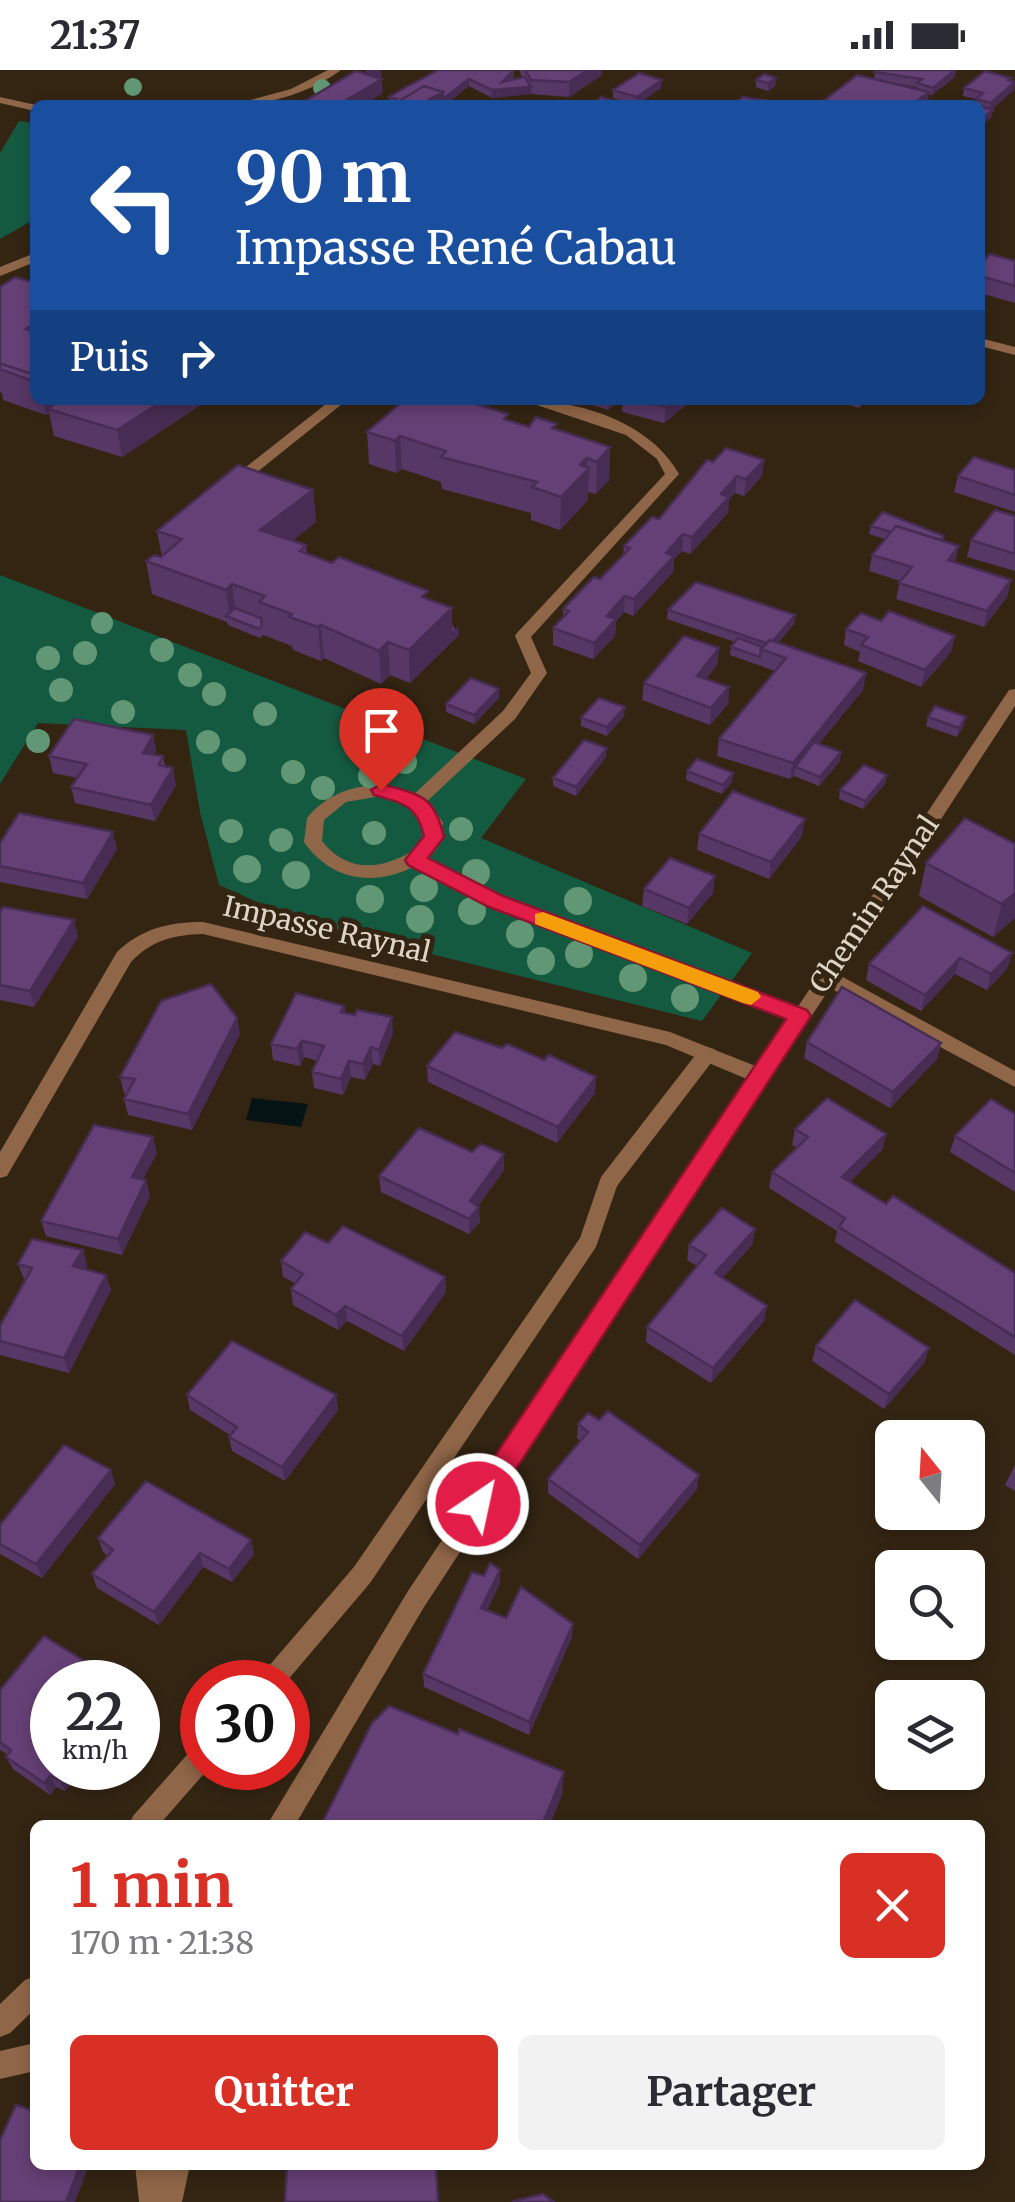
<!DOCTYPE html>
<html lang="fr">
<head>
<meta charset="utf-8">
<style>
	body { margin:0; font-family:Merriweather,serif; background:#f2f2f3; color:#2b2b33; height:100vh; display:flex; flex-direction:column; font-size:38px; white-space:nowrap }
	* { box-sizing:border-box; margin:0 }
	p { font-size:32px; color:#7c7c81 }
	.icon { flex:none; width:55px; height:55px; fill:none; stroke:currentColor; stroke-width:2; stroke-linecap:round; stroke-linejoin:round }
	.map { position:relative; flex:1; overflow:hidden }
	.drawer { position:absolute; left:30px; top:1750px; width:955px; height:350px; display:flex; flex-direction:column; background:#fff; border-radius:15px; box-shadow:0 5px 15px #0003 }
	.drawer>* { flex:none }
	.hud { position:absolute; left:30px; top:30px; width:955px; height:305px; border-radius:15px; box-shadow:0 5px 15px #0003; background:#1a4fa0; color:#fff; overflow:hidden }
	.needle { width:65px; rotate:342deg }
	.tools { position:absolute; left:875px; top:1350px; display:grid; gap:20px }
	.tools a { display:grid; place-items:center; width:110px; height:110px; border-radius:15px; background:#fff; box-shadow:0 5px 15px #0003; font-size:50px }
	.speed { position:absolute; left:30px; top:1590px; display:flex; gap:20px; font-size:50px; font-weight:700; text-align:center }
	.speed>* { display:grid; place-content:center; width:130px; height:130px; border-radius:50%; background:#fff; box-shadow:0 5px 15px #0003; line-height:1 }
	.speed small { font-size:25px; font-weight:400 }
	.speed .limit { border:15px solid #d22; background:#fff; color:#111 }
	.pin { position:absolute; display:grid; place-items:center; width:85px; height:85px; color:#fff; margin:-102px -42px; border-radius:50% 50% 50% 0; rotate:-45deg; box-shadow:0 0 10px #0007 }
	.pin .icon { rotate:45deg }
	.me { position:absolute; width:110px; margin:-55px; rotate:34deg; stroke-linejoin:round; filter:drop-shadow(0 0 8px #0008) }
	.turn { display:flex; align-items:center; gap:35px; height:210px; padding:0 40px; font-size:45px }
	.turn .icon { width:130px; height:130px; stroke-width:2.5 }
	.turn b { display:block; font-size:70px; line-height:85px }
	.then { display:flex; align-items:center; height:95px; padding:0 40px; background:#0003; gap:20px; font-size:38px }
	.round { display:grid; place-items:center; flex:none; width:105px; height:105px; border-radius:15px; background:#f2f2f3 }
	.head { display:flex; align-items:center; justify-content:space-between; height:170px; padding:0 40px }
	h1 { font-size:60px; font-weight:700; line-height:75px; color:#d93025 }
	.action { display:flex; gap:20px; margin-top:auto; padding:20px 40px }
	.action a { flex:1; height:115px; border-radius:15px; background:#d93025; color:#fff; font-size:40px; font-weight:700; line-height:115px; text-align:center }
	.action a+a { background:#f2f2f3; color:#2b2b33 }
	.status { display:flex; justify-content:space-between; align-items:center; height:70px; padding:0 50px; background:#fff; direction:ltr }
	.status svg { height:28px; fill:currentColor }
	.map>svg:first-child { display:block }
</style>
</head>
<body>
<div class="status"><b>21:37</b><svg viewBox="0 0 49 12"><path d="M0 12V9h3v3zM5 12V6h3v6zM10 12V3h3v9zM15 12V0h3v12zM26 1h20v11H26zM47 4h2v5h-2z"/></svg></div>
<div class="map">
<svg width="1015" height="2132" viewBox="0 0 1015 2132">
	<rect width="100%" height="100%" fill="#342513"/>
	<path fill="#145a40" d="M19,51L35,53V149L0,169V83Z
		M0,505L526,709L481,768L752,883L702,951L302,852L219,815L200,742L186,660L38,653L0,714Z"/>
	<path fill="#061314" d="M252,1028L308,1034L301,1057L246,1050Z"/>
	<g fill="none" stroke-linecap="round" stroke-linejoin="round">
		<path fill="#906648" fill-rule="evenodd" d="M35,183V192L0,206V197Z
			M331,330H347L256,403H246V397Z
			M522,330C579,330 650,352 679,404L531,567L547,603L515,649L423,735H411L408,731L411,727L503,641L531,603L515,566L517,563L665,404L657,389L626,365Z
			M707,977L714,979L717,984L714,989L617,1116L596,1177L370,1513L286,1612H259L262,1604L354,1497L580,1168L601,1107L700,979Z
			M202,1675V1698H209L159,1755H129L133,1746L193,1678Z"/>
		<path fill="#906648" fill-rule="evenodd" d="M328,0H341C311,22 270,35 232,35L291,19Z
			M0,27L36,35L35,41L0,33Z
			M980,268L1015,277V285L980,276Z
			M1015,619V636L839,905L1015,1001V1017L830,918L424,1537L295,1755H267L408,1521L749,1010L666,975L203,864C173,865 152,870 131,892L7,1106L0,1108V1082L117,882C142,858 170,852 203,852L670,962L758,997L789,949L490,835L413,797C373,817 330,810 304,772L307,748C342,705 414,703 443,753L437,779L427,789L502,827L797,938L1009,620ZM381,726C400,729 415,736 425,753L420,776C387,799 349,806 322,771L324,750L346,732Z
			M35,1906V1939L10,1963L0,1967V1934L25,1910Z
			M35,1973V2001L0,2009V1981Z
			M135,2095H190L182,2132H139Z"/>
	</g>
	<g fill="#619774">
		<circle cx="133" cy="17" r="9"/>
		<circle cx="322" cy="18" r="9"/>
		<circle cx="102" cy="553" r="11"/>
		<circle cx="162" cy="580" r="12"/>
		<circle cx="85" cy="583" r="12"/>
		<circle cx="48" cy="588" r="12"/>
		<circle cx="190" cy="605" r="12"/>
		<circle cx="61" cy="620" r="12"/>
		<circle cx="214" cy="624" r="12"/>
		<circle cx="123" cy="642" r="12"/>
		<circle cx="265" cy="644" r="12"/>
		<circle cx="38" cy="671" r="12"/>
		<circle cx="208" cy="672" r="12"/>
		<circle cx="234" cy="690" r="12"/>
		<circle cx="405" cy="692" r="12"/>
		<circle cx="293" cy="702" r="12"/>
		<circle cx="370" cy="706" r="12"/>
		<circle cx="323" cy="718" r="12"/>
		<circle cx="461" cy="759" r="12"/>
		<circle cx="231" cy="761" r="12"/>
		<circle cx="374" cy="763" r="12"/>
		<circle cx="281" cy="770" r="12"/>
		<circle cx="247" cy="799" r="14"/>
		<circle cx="476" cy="803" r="14"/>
		<circle cx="296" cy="805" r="14"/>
		<circle cx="424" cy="818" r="14"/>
		<circle cx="370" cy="829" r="14"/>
		<circle cx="578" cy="831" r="14"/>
		<circle cx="472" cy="841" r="14"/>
		<circle cx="420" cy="849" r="14"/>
		<circle cx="520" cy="864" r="14"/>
		<circle cx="579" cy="884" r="14"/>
		<circle cx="541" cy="891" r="14"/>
		<circle cx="633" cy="908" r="14"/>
		<circle cx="685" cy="928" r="14"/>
	</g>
	<path fill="#573765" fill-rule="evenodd" d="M438,0L514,9L522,7L519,0H602V5L569,27L531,24L492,28L469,16L445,35H386L389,33V27Z
		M956,0L955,7L932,25L928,24L927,30L818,35L874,9L875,2ZM884,11L917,17L916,19Z
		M776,8L775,16L768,21L756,17V10Z
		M1011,8L1010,11L1014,20L991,40V48L980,55V35H975L976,29L963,26L964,18Z
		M661,18L637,35L613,28V20Z
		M1015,191V233L980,223V195Z
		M35,213V330H208L122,387L54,366L49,343L46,345L3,330L2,323L0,322V217Z
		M584,330H620L608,340L584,332Z
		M623,330H687L686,335L664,353L622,342Z
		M834,330H866L859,338Z
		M508,350L529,357L557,360L610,377L609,410L596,424L588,422V430L560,460L531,450V443L442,419L441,412L402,399L396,403L369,394L367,362Z
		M764,390L762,406L744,426L735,423L729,430L728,443L690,484L682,481L674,489L673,502L633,546L624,542L616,552L615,566L593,589L553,575V558L563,548V539L600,509L623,486L624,476L659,449L713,392Z
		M1015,400V442L954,422L958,406Z
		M313,420L316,452L292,471L306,475L307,484L429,530L452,554L459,565L410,613L390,605L381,614L324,588L321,591L293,580L292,576L263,565L260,568L228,555L227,552L152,524L146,491L162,487L157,461Z
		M1015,446V501L967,487L971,470Z
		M871,456L944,466L943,471L959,476L955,492L1011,510L1007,527L984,557L896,529L900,511L869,501L872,485L885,469L869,464Z
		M668,540L795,545L794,554L778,573L866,603L863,620L819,673L840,691L819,716L794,706L790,709L717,686L719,669L775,601L730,585L731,577L735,572L667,549Z
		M881,551L955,566L951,582L921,617L858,591L860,582L844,575L846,559Z
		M719,578L717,595L706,609L729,617L728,634L710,655L642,630L644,613Z
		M499,619V628L474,654L446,642V634Z
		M624,646L607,666L581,656V648Z
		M928,647L964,655L957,667L926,656Z
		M153,665L156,681L154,685L163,686L165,696L176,715L155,751L75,733L71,717L77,708L53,703L49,686Z
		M606,687L576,726L553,716V708Z
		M687,701L733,703L732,712L722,724L686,710Z
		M885,714L863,739L839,729L840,720Z
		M965,748L1015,848L993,867L919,826L926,793Z
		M699,764L802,766L769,809L697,780Z
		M0,773L117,779L87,829L0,812Z
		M644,819L713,823L687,854L642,836Z
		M0,842L74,850L78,867L34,937L0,930Z
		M1012,883L1007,899L987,920L955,904L921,941L866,910L869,894Z
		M344,936L345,942L393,963L380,996L373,994L365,1010L351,1007L343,1025L314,1018L312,1002L318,991L304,987L300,996L273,990L271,974Z
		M240,964L192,1060L128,1045L124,1029L127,1023H124L120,1007Z
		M807,972L941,973L937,989L890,1038L804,988Z
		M502,978L596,1007L595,1023L557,1073L428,1012L427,996Z
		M1015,1044V1122L950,1082L955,1066Z
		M795,1059L886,1064L882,1080L850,1112L886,1134L1015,1203V1285L835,1172L837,1161L769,1118L772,1102L797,1078L792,1075Z
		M472,1082L504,1084V1100L478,1136L480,1152L469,1164L381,1122L379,1106Z
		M157,1083L143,1109L146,1110L150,1126L122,1185L46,1166L41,1151Z
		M755,1159L752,1175L722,1208L767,1236L764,1251L711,1313L646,1272L647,1257L697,1196L687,1190L689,1175Z
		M328,1173L445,1207L446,1222L404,1281L347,1251L338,1260L293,1235L291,1219L295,1213L283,1207L281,1191Z
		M83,1180L87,1196L85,1199L106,1205L111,1220L69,1303L0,1285V1256L26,1209H24L18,1194Z
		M816,1276L929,1278L924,1293L884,1339L812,1291Z
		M187,1325H336L338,1340L285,1411L232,1381L229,1367L230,1365L190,1340Z
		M578,1354L697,1419L638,1489L548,1423V1409L580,1371L577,1368Z
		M1015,1395V1421L1005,1415Z
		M115,1414L42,1508L0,1484V1455Z
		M98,1468L251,1470L254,1484L232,1512L203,1497L159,1555L97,1518L92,1504L108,1486L103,1482Z
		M500,1513L487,1540L506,1548L572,1567L529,1665L424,1617L423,1604Z
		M0,1620L52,1698H83L65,1721L56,1717L50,1725L13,1699L6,1687L8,1685L0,1680Z"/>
	<path fill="#472d53" d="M366,0H381L383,23L364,35H338L367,17Z
		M580,0H602V5L569,27V12Z
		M956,0L955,7L932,25L933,18Z
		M514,1V9L531,17V24L492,28V20Z
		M776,8L775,16L768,21V13Z
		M469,9V16L443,35V29Z
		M662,10L661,18L637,35V27Z
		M1015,12L1014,20L990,41L991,33Z
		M443,22V35H419Z
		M929,22L927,35H912Z
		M993,40L991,48L981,56L983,48Z
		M42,330H49L51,340L48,339L49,343L46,345Z
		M164,330H208L122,387L117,360Z
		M609,330H620L608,340Z
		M674,330H687L686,335L664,353L666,337Z
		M400,366L402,399L396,403L395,371Z
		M610,377L609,410L596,424L597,392Z
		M587,388V401L589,398L588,430L560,460L561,427L580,395Z
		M764,390L762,406L744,426L746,409Z
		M737,406L735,423L729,430L728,443L690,484L692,467L721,424Z
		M313,420L316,452L264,493L260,460Z
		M683,464L682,481L674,489L673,502L633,546L634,529L666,483Z
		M959,476L955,492L948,490Z
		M1011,510L1007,527L984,557L987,541Z
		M232,514L236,547L230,548L226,520Z
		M625,526L624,542L616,552L615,566L593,589L594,573L607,546Z
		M452,538V562L458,556L459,565L410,613L409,580Z
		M795,545L794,554L769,583L770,575Z
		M321,555L324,588L321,591L318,557Z
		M955,566L951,582L921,617L925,600Z
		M388,572L390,605L381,614L379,581Z
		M719,578L717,595L695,622L697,606Z
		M866,603L863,620L799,699L795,697L794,706L790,709L793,693Z
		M729,617L728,634L710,655L711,638Z
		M499,619V628L474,654V645Z
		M625,637L624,646L607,666V657Z
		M966,647L964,655L957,667L959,658Z
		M153,665L156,681L146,699L143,683Z
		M607,678L606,687L576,726V717Z
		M841,682L840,691L819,716L820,707Z
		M173,698L176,715L155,751L151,735Z
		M733,703L732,712L722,724L723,715Z
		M887,705L885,714L863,739L865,731Z
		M805,749L802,766L769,809L771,792Z
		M113,762L117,779L87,829L83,813Z
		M715,806L713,823L687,854L689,838Z
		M1015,823V848L993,867L1002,834Z
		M74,850L78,867L34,937L30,921Z
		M1012,883L1007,899L987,920L991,904Z
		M960,888L955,904L921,941L925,925Z
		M392,947L393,963L380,996L379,980Z
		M237,948L240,964L192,1060L188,1044Z
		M302,971L304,987L300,996L297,979Z
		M941,973L937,989L890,1038L893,1022Z
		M371,977L373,994L365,1010L363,994Z
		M349,991L351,1007L343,1025L341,1009Z
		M596,1007L595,1023L557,1073L558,1057Z
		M886,1064L882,1080L839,1123L842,1107Z
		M153,1067L157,1083L136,1123L132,1107Z
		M504,1084V1100L470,1147V1131Z
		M146,1110L150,1126L122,1185L118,1169Z
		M479,1137L480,1152L469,1164V1149Z
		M755,1159L752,1175L713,1219L715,1203Z
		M83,1180L87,1196L77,1212L73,1196Z
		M106,1205L111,1220L69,1303L64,1288Z
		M445,1207L446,1222L404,1281L402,1266Z
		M345,1236L347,1251L338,1260L336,1245Z
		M767,1236L764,1251L711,1313L713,1298Z
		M929,1278L924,1293L884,1339L889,1324Z
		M336,1325L338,1340L285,1411L282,1397Z
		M111,1400L115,1414L42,1508L36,1494Z
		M699,1405L697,1419L638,1489L640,1475Z
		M251,1470L254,1484L232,1512L229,1499Z
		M200,1483L203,1497L159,1555L154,1542Z
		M500,1500V1513L482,1551L481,1538Z
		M573,1554L572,1567L529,1665V1652Z
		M69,1698H83L65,1721L60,1710Z
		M564,1702L562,1725L550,1755H542Z
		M50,1706L56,1717L50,1725L44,1713Z
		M80,2095H89L75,2132H66Z"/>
	<path fill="#654076" stroke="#472d53" stroke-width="2.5" d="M438,0H514L502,12L525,7L531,17L492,20L469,9L443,29V22L424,16L393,35H386L396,29L389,27L399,21Z
		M525,0H588L569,12L531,10Z
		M878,0H955L933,18L917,13L922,9L875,2Z
		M356,1L382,9L338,35H298Z
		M985,1L1011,8L1008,10L1015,12L991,33L976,29L983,23L964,18Z
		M639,3L662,10L637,27L613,20Z
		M764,4L776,8L768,13L756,10Z
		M857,5L929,22L912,35H818Z
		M424,16L443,22L419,35H393Z
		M601,27L622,33L620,35H593Z
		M743,27L786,34L732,35Z
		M925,30L955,35H919Z
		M980,36L993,40L983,48L980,47Z
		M990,184L1015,191V216L980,206V195Z
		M15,207L35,213V253L26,259L35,262V305L2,294L0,295V217Z
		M2,294L35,305V312L0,299V295Z
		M61,330H164L117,360L48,339Z
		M404,330H463L508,344L504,349L529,357L536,347L557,354L552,358L610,377L597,392L587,388L580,395L589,398L561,427L532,417L537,412L441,387L446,381L400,366L395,371L367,362Z
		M639,330H674L666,337Z
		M726,378L764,390L746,409L737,406L721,424L729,427L692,467L683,464L666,483L674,486L634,529L625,526L616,535L607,546L616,549L594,573L553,558L569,541L563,539L594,507L600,509L630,478L624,476L652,447L659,449L707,390L713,392Z
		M974,387L1015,400V425L958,406Z
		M238,395L313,420L260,460L306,475L300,481L332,493L339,487L428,521L422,527L452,538L409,580L388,572L379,581L321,555L318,557L289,547L292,544L259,532L265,526L232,514L226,520L146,491L154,485L161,487L182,469L157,461Z
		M995,440L1015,446V484L971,470Z
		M883,442L944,466L941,470L896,456L891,462L871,456Z
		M896,456L959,476L948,490L1011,510L987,541L899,513L912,497L872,485Z
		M696,512L795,545L773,571L770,570L766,573L668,540Z
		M235,538L261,548L262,556L259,559L226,546Z
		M889,541L955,566L925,600L861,575L868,567L846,559L861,543L881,551Z
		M684,566L719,578L697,606L729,617L711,638L644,613Z
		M738,568L763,577L761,579L760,587L731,577Z
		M770,570L866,603L793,693L719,669L786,588L761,579Z
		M471,608L499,619L474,645L446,634Z
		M599,628L625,637L607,657L581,648Z
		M935,636L966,647L959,658L928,647Z
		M74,649L153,665L143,683L163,686L159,695L173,698L151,735L71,717L87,694L49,686Z
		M584,670L607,678L576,717L553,708Z
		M814,672L841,682L820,707L795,697Z
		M697,689L733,703L723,715L687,701Z
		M864,695L887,705L865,731L840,720Z
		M733,721L805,749L771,792L699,764Z
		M19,743L113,762L83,813L0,796V773Z
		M965,748L1015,774V823L1002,834L926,793Z
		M670,788L715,806L689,838L644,819Z
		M923,836L1012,883L991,904L960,888L925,925L869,894Z
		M3,837L74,850L30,921L0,915V842Z
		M211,914L237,948L188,1044L124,1029L135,1009L120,1007L161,931Z
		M842,917L941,973L893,1022L807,972Z
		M296,923L344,936L341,942L355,945L357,940L392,947L379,980L371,977L363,994L349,991L341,1009L312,1002L324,976L302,971L297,979L271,974Z
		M455,962L502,978L507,974L544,990L549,985L596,1007L558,1057L427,996Z
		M827,1028L886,1064L842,1107L886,1134L893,1126L1015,1203V1267L839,1157L845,1148L772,1102L808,1067L795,1059Z
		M991,1029L1015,1044V1103L955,1066Z
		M94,1055L153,1067L132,1107L146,1110L118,1169L41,1151Z
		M419,1058L472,1082L481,1074L504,1084L470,1131L479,1137L469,1149L379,1106Z
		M722,1138L755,1159L715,1203L767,1236L713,1298L647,1257L706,1185L689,1175Z
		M343,1156L445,1207L402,1266L345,1236L336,1245L291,1219L303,1204L281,1191L305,1162L328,1173Z
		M32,1169L83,1180L73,1196L106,1205L64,1288L0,1271V1256L32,1198L18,1194Z
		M855,1230L929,1278L889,1324L816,1276Z
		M232,1271L336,1325L282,1397L229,1367L237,1357L187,1325Z
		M608,1341L699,1405L640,1475L548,1409L588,1362L578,1354L588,1343L599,1350Z
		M64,1375L111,1400L36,1494L0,1474V1455Z
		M146,1411L251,1470L229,1499L200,1483L154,1542L92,1504L113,1480L98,1468Z
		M490,1493L500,1500L481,1538L506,1548L521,1517L573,1554L529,1652L423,1604L472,1502L484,1506Z
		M44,1566L118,1612H52V1698H69L60,1710L50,1706L44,1713L6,1687L11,1680L0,1672V1620Z
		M389,1636L458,1664L459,1659L564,1702L542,1755H321L372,1653Z
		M16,2035L35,2041V2095H80L66,2132H0V2070Z
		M287,2095H436L438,2132H285Z
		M543,2124L554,2132H513L514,2131Z"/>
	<path fill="#e11d48" stroke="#92132f" stroke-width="2.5" d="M381,714C420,725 434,724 444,767L428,788L503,826L807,940L811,946L488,1442L478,1446L469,1442L465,1434L469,1425L786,949L489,837L408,795L405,790L424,766C417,735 403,733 374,725L371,720Z"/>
	<path fill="#f59e0b" d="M543,842L758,922L761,927L751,935L743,933L535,854V844Z"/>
	<g text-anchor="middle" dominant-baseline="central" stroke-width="10" stroke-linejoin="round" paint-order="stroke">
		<g font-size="28" fill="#ded5c9" stroke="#342513">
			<text transform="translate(874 834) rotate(-56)">Chemin Raynal</text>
			<text transform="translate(327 859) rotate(13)">Impasse Raynal</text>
		</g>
	</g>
</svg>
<div class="tools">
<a><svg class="needle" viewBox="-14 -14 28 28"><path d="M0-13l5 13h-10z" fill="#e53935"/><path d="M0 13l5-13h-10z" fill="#7c7c81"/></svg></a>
<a><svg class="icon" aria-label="search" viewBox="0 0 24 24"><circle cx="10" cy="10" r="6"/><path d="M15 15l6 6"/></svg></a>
<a><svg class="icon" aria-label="layers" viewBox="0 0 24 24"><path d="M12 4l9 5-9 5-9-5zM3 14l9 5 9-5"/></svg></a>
</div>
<div class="speed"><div>22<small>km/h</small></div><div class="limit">30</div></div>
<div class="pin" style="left:381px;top:720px;background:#d93025"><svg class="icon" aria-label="arrive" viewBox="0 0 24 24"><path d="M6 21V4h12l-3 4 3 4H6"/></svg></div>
<svg class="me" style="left:478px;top:1434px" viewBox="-20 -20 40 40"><circle r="17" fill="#e11d48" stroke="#fff" stroke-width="3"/><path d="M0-11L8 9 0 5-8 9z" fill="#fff"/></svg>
<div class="hud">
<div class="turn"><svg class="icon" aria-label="left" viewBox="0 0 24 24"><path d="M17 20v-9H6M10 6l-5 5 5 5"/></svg><div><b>90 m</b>Impasse René Cabau</div></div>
<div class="then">Puis<svg class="icon" aria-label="right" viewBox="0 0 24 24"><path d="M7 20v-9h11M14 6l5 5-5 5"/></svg></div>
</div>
<section class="drawer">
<div class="head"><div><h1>1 min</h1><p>170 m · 21:38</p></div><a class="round" style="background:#d93025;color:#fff"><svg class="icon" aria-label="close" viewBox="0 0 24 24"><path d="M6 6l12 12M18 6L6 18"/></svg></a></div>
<div class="action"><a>Quitter</a><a>Partager</a></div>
</section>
</div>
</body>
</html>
